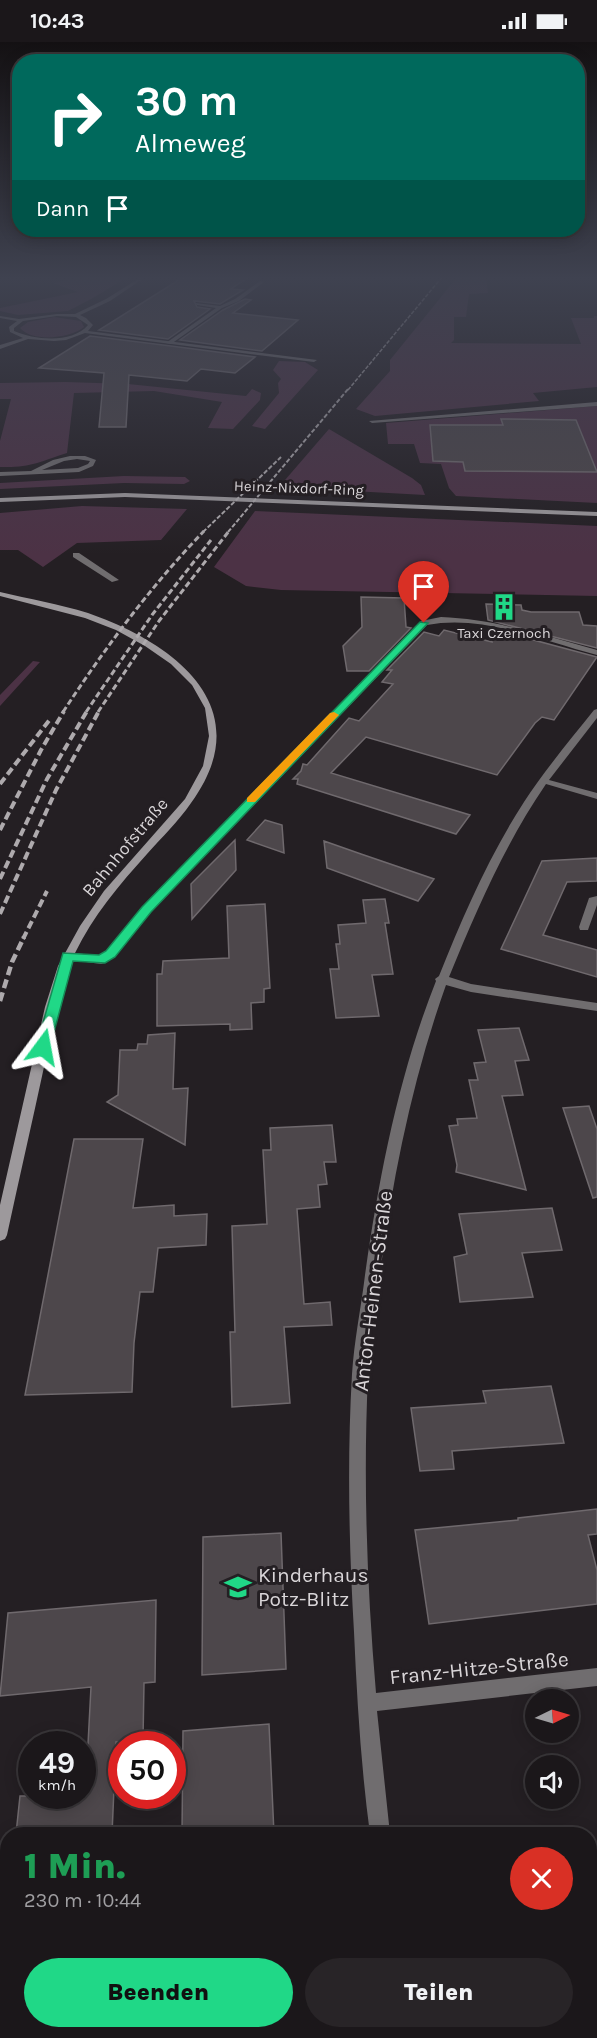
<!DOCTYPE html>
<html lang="de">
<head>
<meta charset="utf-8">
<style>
	body { margin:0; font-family:Karla,sans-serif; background:#282427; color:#f1f3f6; height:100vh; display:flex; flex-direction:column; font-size:22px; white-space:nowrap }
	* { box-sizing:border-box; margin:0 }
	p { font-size:20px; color:#a09fa2 }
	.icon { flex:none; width:33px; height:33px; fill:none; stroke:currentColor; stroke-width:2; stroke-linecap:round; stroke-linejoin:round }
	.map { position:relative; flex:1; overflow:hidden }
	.side { position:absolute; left:0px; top:1785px; width:597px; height:212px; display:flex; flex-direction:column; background:#1b171a; border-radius:24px 24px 0 0; box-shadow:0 3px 15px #0003,0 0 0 2px #393639 }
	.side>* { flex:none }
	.top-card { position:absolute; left:12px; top:12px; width:573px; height:183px; border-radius:24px; box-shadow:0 3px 15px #0003,0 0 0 2px #393639; background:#00695c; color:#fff; overflow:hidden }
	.needle { width:39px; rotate:85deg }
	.buttons { position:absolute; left:525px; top:1647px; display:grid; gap:12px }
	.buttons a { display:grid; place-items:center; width:54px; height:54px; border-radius:50%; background:#1b171a; box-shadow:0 3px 15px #0003,0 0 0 2px #393639; font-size:30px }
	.speed { position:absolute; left:18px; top:1689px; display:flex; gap:12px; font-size:30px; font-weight:700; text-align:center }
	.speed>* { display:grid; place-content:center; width:78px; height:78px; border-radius:50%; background:#1b171a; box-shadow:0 3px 15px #0003,0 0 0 2px #393639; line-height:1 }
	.speed small { font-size:15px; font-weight:400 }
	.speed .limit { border:9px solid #d22; background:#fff; color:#111 }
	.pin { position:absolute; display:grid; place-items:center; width:51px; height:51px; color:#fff; margin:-62px -26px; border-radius:50% 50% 50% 0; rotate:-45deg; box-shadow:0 0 6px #0007 }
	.pin .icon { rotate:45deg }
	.me { position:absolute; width:66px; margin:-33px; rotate:13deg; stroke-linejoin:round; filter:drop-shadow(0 0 4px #0008) }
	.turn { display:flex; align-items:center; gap:21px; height:126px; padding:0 24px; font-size:27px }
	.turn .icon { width:78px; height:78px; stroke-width:2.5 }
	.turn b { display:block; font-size:42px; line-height:51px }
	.then { display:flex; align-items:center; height:57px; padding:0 24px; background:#0003; gap:12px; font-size:22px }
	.round { display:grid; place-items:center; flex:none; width:63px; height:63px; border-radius:32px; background:#282427 }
	.head { display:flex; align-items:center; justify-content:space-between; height:102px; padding:0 24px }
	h1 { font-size:36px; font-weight:800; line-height:45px; color:#1e9e55 }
	.cta { display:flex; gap:12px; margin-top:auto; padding:12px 24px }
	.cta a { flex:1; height:69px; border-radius:36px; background:#20d887; color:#111; font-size:24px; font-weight:800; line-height:69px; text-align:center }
	.cta a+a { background:#282427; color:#f1f3f6 }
	.status { display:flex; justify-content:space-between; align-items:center; height:42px; padding:0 30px; background:#1b171a; direction:ltr }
	.status svg { height:16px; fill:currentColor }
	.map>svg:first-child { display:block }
</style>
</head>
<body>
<div class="status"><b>10:43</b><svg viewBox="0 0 49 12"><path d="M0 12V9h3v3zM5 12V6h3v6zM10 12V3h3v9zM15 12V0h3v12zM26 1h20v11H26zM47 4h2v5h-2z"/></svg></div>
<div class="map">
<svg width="597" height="1996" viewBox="0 0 597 1996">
	<rect width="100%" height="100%" fill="#241f23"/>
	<path fill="#4c3245" d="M83,234H129L93,256L68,269L18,273L0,269V266L78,250L53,241Z
		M458,234H486L488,251L469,252L466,275H454V298L451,301L581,302L571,276H594V274H597V345L533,351L539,359L375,374L356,367L390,329V318Z
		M54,275L81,279L84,285C71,296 33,301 20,286L28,280Z
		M279,319L305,320L318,328L265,387L252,384L279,351L278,341L281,337L273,328Z
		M66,340L128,342L246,354L252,347L261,351L260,358L233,387L208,386L222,360L154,349L74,351L67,411C38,420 31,426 0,425V399L11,357H0V341Z
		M597,364V461L456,454L449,446L441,422L420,421L414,402H388L386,381Z
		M329,387L412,436L421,443L425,453L279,445Z
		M124,434L185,435L190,439L184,442L124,441L0,447V441Z
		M82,464L187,467L161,498L77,501L43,525L18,508H0V471Z
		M255,469L597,484V554L281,548L246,544L214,525Z
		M33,619L40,620L0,664V653Z"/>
	<path fill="#4d474b" stroke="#6f696d" stroke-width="1.5" d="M185,234H250L231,247L243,248L220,262L194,259L197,265L210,267L168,297L99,288Z
		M245,257L251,258L233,271L298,278L262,309L180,298L223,268Z
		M90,294L171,304L255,315L235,331L201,327L187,339L129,333L126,385H99L104,331L39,326Z
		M501,377L576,378L597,430L465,429L463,420L433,419L430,383H503Z
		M361,555L404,556L406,585L411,586L369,629H347L343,604L362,585Z
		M486,562L521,563L522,568L531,570H579L583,583L597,584V606L488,578Z
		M489,586L597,615L554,678L542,675L535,681L497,733L366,695L331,731L470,773L456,792L297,742L298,737H293L301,729L303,722L307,723L349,676L359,679L393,642L382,640L392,628H387L424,590L439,594L444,588L492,600Z
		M265,778L282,783L284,811L247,798Z
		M235,798L236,828L192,877L191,842Z
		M324,799L361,812L434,837L418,859L327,826Z
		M597,816V839L567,840L543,893L597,908V935L501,907L542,819Z
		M385,857L389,881H385L393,932L372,933L379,974L336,976L330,927H339L336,902H340L338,883L366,881L363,858Z
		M265,862L270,946L264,947V960L251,961L252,987L230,988V982L157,984V932H162L163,919L229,916L227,864Z
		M519,986L529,1018L515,1019L523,1053L502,1054L526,1148L456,1130L457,1123L449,1084L458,1083L457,1077L477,1076L469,1038H478L474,1021L486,1020L478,988Z
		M175,991L173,1047L188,1046L185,1103L107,1060L118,1053L120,1008H137L138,1002H147L148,993Z
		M589,1064L597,1087V1155L593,1156L563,1066Z
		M332,1083L336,1120H324L327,1142L318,1143L320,1165L297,1167L304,1262L330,1260L332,1283L284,1285L290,1361L232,1365L230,1290H235L232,1184L267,1182L263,1108H271L270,1086Z
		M74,1097H143L133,1166L174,1163V1174L207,1172L206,1203L158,1206L153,1250H140L134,1301L132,1350L25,1353Z
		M552,1166L562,1208L522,1211L533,1255L460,1260L454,1215L467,1212L459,1172Z
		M551,1344L564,1401L452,1409L454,1427L420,1429L411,1366L486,1361L483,1349Z
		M597,1467V1492L588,1493L597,1528V1562L429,1582L415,1488L518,1478V1476Z
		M281,1491L286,1627L202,1633L203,1495Z
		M156,1558L155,1640L144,1641L143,1698L116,1700L112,1792H16L20,1754H82V1703L88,1702L91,1645L0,1654L8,1571Z
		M269,1682L274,1792H182L183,1689Z"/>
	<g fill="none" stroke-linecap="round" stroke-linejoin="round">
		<path fill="#706d6f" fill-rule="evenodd" d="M260,239L264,240L239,259L222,266L171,302L166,301L216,266L197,263L195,261L220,264L235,257Z
			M73,511H79L119,538L112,540L73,515Z
			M597,854V863L589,885L588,888H580L579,885L588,859L589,856Z"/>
		<path fill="#706d6f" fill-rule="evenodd" d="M143,234H147L110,259L80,273L86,276L93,283L88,289L317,318L314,320L85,291L66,298L54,299L28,297L0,307V303L23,296L10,290L9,285L17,279L0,276V274L19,277L57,272H75L106,257ZM57,274L76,275L88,283C72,302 35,298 14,289V286L23,279Z
			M597,360V364L372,381L369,379Z
			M70,414H85L96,418L93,424L79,430L0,434V430L31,429L53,418ZM77,417L90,419L88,422L78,426L42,428L64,419Z
			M441,575C495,577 546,594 597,608V613C543,599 483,572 427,583L151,870L114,915L105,921L101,922L64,917L62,914L64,911L68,910L99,914L106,909L143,864L421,579Z
			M597,667V676L549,738L597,751V757L546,742C505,802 476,869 449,935L471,942L597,961V969L471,950L446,943C412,1038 392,1138 379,1239C375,1270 369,1302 368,1333C363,1439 367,1545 376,1651L597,1626V1644L377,1669L390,1792H370C361,1725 357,1658 354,1590C349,1504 347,1418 352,1332C354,1299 361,1266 365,1233C379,1134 399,1032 436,939L435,937L439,934C463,874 489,814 524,760C545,728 570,698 594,668Z
			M392,1989H414L415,1996H393Z"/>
		<path fill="#9d999c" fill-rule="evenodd" d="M125,451L597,470V474L125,455L0,460V456Z
			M0,550C29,557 59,562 88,571C174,601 261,665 191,761C178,780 162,795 147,812C119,843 93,874 75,911C58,947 53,986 44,1025C32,1081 19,1137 7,1193L5,1197L0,1199V1163L45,965L58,924L80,884L104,849L185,757L203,724L209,694L205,666L192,643L171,622L145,604L116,588L85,576L0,554Z"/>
		<path stroke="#aeaaad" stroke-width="1.5" stroke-dasharray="4 1.5" stroke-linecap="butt" d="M348,348L443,234"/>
		<path stroke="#aeaaad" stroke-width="2" stroke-dasharray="4.5 2" stroke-linecap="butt" d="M203,490L281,415
			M228,490L349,346"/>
		<path stroke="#aeaaad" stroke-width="3" stroke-dasharray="6 3" stroke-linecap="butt" d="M63,670C105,606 151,544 204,489
			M86,670L152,573L211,498
			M98,670L159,579L229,489"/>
		<path stroke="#aeaaad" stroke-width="4" stroke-dasharray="8 4" stroke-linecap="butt" d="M0,742L51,676
			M0,788L41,708L64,669
			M0,837L47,737L87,669
			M0,872L56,748L99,669
			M23,897L47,849"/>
		<path stroke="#aeaaad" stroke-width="4.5" stroke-dasharray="9 4.5" stroke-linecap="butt" d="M0,959L12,920L24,895"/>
	</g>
	<linearGradient id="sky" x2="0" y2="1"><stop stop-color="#141113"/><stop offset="0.46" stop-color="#3f4250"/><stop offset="1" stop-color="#3f4250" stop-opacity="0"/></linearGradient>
	<rect width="597" height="513" fill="url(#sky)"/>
	<path fill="#20d887" stroke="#158c58" stroke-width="1.5" d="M420,580L428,581L151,870L115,915L105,921L73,919L50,1005L48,1008H38L36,1005L63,911L99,913L106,909L142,865Z"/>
	<path fill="#f59e0b" d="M334,670L339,673L337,675L255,760H247V756L330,671Z"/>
	<defs>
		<symbol id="building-bare" viewBox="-9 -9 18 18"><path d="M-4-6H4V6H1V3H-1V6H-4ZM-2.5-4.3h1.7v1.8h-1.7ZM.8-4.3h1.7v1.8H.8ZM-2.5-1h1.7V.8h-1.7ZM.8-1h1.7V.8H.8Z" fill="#20d887" stroke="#241f23" stroke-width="2.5" paint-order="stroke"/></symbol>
		<symbol id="school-bare" viewBox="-9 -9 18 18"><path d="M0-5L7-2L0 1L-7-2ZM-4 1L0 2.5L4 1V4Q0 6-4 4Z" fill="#20d887" stroke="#241f23" stroke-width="2.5" paint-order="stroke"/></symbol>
	</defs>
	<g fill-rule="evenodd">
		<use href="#building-bare" x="485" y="546" width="38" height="38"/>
		<use href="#school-bare" x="219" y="1526" width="38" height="38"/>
	</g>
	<g text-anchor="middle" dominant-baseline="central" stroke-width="6" stroke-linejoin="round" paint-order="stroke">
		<g font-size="15" fill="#d9d5d8" stroke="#241f23">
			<text transform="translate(299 446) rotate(2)">Heinz-Nixdorf-Ring</text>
		</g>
		<g font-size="15" fill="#d9d5d8" stroke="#241f23">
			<text x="504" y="591">Taxi Czernoch</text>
		</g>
		<g font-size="18" fill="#d9d5d8" stroke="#241f23">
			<text transform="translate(125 805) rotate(-50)">Bahnhofstraße</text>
		</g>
		<g font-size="21" fill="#d9d5d8" stroke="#241f23">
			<text transform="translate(373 1249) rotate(-83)">Anton-Heinen-Straße</text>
			<text transform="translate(479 1626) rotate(-6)">Franz-Hitze-Straße</text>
		</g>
		<g font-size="21" fill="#d9d5d8" stroke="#241f23" text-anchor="start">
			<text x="258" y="1533">Kinderhaus<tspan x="258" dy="24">Potz-Blitz</tspan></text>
		</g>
	</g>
</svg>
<div class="buttons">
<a><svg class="needle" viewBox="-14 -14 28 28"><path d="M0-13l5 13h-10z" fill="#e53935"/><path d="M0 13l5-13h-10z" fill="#a09fa2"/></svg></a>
<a><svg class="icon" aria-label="sound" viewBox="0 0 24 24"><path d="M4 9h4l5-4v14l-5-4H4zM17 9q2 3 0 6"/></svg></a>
</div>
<div class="speed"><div>49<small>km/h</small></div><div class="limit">50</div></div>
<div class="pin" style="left:424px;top:581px;background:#d93025"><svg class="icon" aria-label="arrive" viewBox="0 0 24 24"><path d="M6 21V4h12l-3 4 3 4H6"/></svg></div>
<svg class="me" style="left:43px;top:1005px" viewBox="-20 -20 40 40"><path d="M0-17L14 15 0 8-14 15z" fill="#20d887" stroke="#fff" stroke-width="4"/></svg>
<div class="top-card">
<div class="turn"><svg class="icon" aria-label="right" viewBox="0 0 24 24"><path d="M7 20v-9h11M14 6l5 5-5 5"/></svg><div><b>30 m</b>Almeweg</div></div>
<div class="then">Dann<svg class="icon" aria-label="arrive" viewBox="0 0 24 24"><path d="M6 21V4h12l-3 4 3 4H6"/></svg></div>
</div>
<section class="side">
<div class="head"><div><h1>1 Min.</h1><p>230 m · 10:44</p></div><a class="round" style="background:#d93025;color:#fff"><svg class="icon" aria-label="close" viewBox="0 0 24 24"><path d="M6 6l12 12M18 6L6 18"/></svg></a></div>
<div class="cta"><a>Beenden</a><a>Teilen</a></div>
</section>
</div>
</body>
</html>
